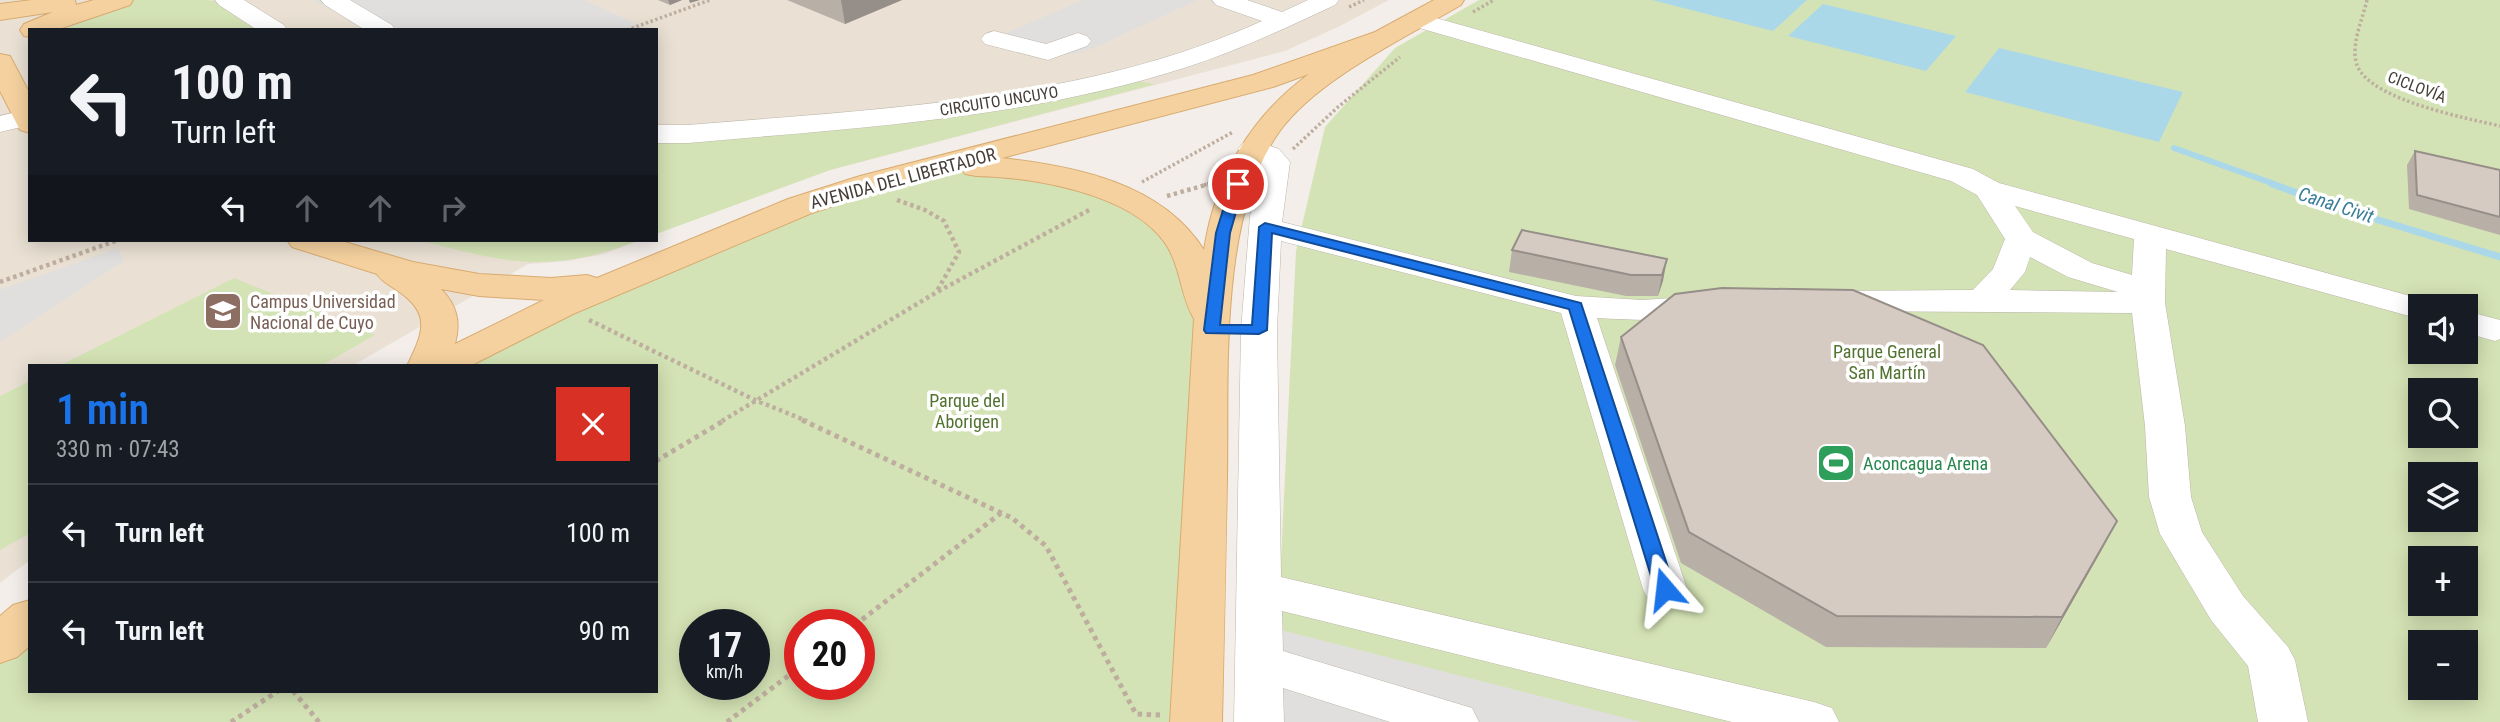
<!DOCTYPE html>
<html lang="en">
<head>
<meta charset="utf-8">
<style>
	body { margin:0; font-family:"Roboto Condensed",sans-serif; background:#20242c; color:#f1f3f6; height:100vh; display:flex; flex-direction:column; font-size:26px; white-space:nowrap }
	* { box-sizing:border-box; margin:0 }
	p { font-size:23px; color:#9ea1a6 }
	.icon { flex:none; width:38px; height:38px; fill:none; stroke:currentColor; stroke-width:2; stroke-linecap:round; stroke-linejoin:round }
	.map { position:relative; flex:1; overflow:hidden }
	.side { position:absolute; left:28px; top:364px; width:630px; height:329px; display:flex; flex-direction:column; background:#171b24; border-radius:0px; box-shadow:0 4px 18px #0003 }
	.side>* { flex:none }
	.banner { position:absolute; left:28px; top:28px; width:630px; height:214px; border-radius:0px; box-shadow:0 4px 18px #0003; background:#171b24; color:#f1f3f6; overflow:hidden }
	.buttons { position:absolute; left:2408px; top:294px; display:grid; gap:14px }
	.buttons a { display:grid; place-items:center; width:70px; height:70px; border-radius:0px; background:#171b24; box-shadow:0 4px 18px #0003; font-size:35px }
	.speed { position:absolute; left:679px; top:609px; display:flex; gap:14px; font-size:35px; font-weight:700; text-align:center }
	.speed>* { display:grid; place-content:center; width:91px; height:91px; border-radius:50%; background:#171b24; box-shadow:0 4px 18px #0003; line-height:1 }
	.speed small { font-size:18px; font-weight:400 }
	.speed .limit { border:10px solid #d22; background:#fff; color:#111 }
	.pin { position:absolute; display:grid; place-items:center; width:60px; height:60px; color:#fff; margin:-30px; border:4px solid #fff; border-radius:50%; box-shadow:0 2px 7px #0007 }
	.me { position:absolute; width:77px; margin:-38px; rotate:343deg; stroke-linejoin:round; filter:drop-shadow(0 0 5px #0008) }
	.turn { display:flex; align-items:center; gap:24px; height:147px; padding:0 28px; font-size:32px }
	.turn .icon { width:91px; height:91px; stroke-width:2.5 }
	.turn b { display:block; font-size:49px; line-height:60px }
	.lanes { display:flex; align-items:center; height:66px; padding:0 28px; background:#0003; justify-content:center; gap:35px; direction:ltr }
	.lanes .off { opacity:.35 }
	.round { display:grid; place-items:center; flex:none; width:74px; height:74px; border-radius:0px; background:#20242c }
	.headline { display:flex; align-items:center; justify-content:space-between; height:119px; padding:0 28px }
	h1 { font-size:42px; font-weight:600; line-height:52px; color:#1a73e8 }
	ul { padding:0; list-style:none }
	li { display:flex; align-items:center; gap:21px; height:98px; padding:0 28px; border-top:2px solid #363941 }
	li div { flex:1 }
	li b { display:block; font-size:26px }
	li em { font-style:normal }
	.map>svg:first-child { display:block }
</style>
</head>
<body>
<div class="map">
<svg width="2500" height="722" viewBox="0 0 2500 722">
	<rect width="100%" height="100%" fill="#f3eee9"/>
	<path fill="#eae1d4" d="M0,0H1389L1340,26L1285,51L830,170L656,234V30H30V240H640L604,254L568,261L528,264L352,366H30V560L0,583Z"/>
	<path fill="#d4e3b5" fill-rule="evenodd" d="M127,0H207L217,2L262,30H40Z
		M1479,0H2500V722H1273L1296,251L1325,127L1395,48ZM2420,306H2466V352H2420ZM2420,390H2466V436H2420ZM2420,474H2466V520H2420ZM2420,558H2466V604H2420ZM2420,642H2466V688H2420Z
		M1136,81L1155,84L830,170L656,234V137Z
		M963,168L1014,169L1147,210L1201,284L1196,722H0V644L30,618V691H656V366H440L800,206ZM695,625H754V684H695ZM800,625H859V684H800Z
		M419,240H640C550,274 510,264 419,240Z
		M234,278L375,335L321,366H59Z
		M30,381V533L0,550V396Z"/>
	<path fill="#e1dfdd" d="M314,0H585L647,29L369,30Z
		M1082,0H1198L1094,48L1076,54L1041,55L990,40Z
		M118,248L124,261L0,342V290Z
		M1281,630L1641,722H1283Z"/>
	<path fill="#abd8e9" d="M1652,0H1807L1773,31Z
		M1823,4L1956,36L1926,71L1788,36Z
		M1999,48L2183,92L2159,142L1965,92Z"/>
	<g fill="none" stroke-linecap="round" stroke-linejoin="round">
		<path stroke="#abd8e9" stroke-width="6" d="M2174,148L2277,185"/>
		<path stroke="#abd8e9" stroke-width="7" d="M2272,184L2339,208L2500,257"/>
		<defs>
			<path id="minor" d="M215,0H244L284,25L287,30H257L219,5Z
				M321,0H350L392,25L395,30H365L325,5Z
				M1212,0H1247L1282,12L1308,0H1339L1335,5C1286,28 1237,51 1184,68C1025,119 854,128 688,143H656V125H688C877,109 1087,101 1262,21L1216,5Z
				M1418,13L1973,169L1999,183L2432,302L2436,306H2420V319L2166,249L2165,303L2185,426L2191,497L2202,532L2243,596L2288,647L2295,660L2308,722H2258L2248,666L2211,620L2160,534L2149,497L2145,426L2132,313L1831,311L1819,308L1814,301L1819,294L1831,291L1973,290L1993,269L2005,239L1977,195L1951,181L1409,25L1406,20L1409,15ZM2015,206L2134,239L2132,275L2092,263L2033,232ZM2030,257L2068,277L2118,292L2010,290L2025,272Z
				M994,31L1046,44L1078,33L1087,36L1091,41L1087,46L1048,60L985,44L981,39L985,34Z
				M25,110L30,111V125L0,132V116Z
				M1253,140L1279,149L1290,162L1282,222L1576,296L1642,300L1706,296L1718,299L1723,306L1718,313C1679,323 1637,320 1597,318L1687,589L1681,601L1665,606L1649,601L1643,589L1561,313L1281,241L1277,330L1281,577L1814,702L1832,708L1839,722H1732L1282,611L1283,651L1472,708L1479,722H1390L1283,688L1284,722H1234L1241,330L1250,216L1260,163L1243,155L1238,149L1243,143Z
				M2466,311L2500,320V339L2495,341L2466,333Z"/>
			<path id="major" d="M32,0H75L76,5L94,0H133L130,5L56,30H30V37L24,36L20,30L24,24L53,12L0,20V4Z
				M1434,0H1464L1461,5C1405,38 1317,79 1279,132C1218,219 1229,375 1227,478C1226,560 1224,641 1222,722H1170L1194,319C1180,296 1181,266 1165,243C1130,193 1032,177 976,176L965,174L962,169L882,190L812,213L573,314L470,366H407C423,333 432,314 398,291C390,285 382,282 377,274L292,247L287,240H338L413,262L479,274L551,278L587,275L597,278L788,199L860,176L1253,75L1375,32ZM1309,74C1250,117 1215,178 1204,250C1162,183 1075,166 1002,158L1273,87ZM441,289L479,296L544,300L455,344C461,322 457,305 441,289Z
				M0,54L10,56L30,94V133L20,130L0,91Z
				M30,600V646L17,657L0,663V616L13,605Z"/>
		</defs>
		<use href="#minor" stroke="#bdb5ac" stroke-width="1"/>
		<use href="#major" stroke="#d8ab71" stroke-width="2"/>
		<path stroke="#beae9f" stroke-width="3.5" stroke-dasharray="2.5 2.5" stroke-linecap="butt" d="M2367,0C2363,18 2350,46 2357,65C2370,100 2466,118 2500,126
			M1349,7L1364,0
			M1473,12L1494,0
			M627,30L710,0
			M1293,149L1338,107L1400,57
			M1142,182L1233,132
			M1204,185L1209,184"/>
		<path stroke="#beae9f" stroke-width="4.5" stroke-dasharray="3.5 3.5" stroke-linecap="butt" d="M1167,196L1209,184
			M897,200L925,210L944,221L959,252L937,291
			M0,282L118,240
			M589,320L755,400L807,421
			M722,421L937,292L1091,209"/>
		<path stroke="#beae9f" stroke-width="5" stroke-dasharray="4.5 4.5" stroke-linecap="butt" d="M802,420L1012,518L1046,546L1136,714L1160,715
			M656,461L725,420
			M855,625L1001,513
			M293,691L319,722
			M231,722L278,691
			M727,722L800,667"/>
		<use href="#minor" fill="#fff" fill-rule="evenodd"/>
		<use href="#major" fill="#f5d19f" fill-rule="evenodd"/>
	</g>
	<path fill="#b8afa7" d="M658,0H682L670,5Z
		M787,0H902L845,24Z
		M2415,151L2500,170V235L2409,209L2407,165Z
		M1512,250L1667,259L1658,296H1626L1509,272Z
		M1621,337L2117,521L2101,551L2046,648L1826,647L1681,563L1615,365Z"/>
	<path fill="#968e88" d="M668,0H682L670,5Z
		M689,0H700L690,3Z
		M841,0H902L845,24Z
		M1667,259L1663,281L1658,296L1662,275Z
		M2117,521L2101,551L2046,648L2062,617Z"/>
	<path fill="#d6cbc2" stroke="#968e88" stroke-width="2" d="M2415,151L2500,170V217L2417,195Z
		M1522,230L1667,259L1662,275H1631L1512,250Z
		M1722,288L1853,290L1983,345L2117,521L2062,617L1837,616L1689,532L1621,337L1675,294Z"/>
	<path fill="#1a73e8" stroke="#114b97" stroke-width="2" d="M1238,180L1244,184L1230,233L1220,325H1252L1259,227L1265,223L1581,303L1675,589L1672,594H1658L1655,589L1569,309L1272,233L1267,330L1259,334L1206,333L1204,330L1216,233L1231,184Z"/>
	<defs>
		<symbol id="university-square" viewBox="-11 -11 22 22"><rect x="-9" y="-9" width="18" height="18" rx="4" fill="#8d6e63" stroke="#fff"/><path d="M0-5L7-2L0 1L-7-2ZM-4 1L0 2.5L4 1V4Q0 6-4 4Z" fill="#fff"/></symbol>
		<symbol id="stadium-square" viewBox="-11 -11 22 22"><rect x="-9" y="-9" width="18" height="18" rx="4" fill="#2e9e5b" stroke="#fff"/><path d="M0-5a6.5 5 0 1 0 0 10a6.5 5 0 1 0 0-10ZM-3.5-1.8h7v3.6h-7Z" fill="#fff"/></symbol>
	</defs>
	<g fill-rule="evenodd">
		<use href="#university-square" x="201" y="289" width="44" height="44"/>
		<use href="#stadium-square" x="1814" y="441" width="44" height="44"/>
	</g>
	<g text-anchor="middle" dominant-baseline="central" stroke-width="7" stroke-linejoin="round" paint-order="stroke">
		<g font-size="16" fill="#453e38" stroke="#fff">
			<text transform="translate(2417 87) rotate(21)">CICLOVÍA</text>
			<text transform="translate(999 101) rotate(-9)">CIRCUITO UNCUYO</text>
		</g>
		<g font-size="18" fill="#453e38" stroke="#fff">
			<text transform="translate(903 178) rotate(-15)">AVENIDA DEL LIBERTADOR</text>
		</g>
		<g font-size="18" fill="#785e54" stroke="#fff" text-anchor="start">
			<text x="250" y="301">Campus Universidad<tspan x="250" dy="21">Nacional de Cuyo</tspan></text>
		</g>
		<g font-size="18" fill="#527230" stroke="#fff">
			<text x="1887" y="351">Parque General<tspan x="1887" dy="21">San Martín</tspan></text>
			<text x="967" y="400">Parque del<tspan x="967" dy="21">Aborigen</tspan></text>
		</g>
		<g font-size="18" fill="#27864d" stroke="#fff" text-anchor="start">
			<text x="1863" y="463">Aconcagua Arena</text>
		</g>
		<g font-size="19" font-style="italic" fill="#377c98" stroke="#fff">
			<text transform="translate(2336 205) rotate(18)">Canal Civit</text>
		</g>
	</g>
</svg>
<div class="buttons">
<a><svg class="icon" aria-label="sound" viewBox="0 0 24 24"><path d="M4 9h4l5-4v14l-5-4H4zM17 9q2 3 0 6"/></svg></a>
<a><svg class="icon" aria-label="search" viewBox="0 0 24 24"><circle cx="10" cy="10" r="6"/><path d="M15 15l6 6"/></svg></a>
<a><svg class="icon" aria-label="layers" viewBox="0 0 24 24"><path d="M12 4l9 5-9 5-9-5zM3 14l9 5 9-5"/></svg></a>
<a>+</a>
<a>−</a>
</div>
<div class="speed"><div>17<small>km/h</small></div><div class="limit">20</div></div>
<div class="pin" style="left:1238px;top:184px;background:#d93025"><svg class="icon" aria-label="arrive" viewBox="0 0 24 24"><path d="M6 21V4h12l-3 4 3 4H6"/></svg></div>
<svg class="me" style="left:1665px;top:589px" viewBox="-20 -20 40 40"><path d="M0-17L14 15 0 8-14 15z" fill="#1a73e8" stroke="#fff" stroke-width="4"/></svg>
<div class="banner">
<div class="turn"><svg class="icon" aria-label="left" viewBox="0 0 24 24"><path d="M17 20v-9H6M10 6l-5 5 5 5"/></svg><div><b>100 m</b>Turn left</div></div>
<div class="lanes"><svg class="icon" aria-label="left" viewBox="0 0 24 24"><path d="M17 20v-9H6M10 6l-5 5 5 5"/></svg><svg class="icon off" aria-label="ahead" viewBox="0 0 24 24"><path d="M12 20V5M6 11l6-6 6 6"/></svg><svg class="icon off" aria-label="ahead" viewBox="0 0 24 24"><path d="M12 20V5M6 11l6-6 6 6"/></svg><svg class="icon off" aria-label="right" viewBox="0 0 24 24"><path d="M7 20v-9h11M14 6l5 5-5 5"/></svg></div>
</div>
<section class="side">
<div class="headline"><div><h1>1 min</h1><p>330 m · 07:43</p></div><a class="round" style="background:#d93025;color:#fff"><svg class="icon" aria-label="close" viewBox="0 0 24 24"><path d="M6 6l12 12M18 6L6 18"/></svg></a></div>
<ul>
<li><svg class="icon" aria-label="left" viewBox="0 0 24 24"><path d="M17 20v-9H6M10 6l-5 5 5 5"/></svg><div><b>Turn left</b></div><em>100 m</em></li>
<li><svg class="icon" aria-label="left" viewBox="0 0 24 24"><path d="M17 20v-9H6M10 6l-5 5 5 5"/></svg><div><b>Turn left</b></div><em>90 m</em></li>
</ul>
</section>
</div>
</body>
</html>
